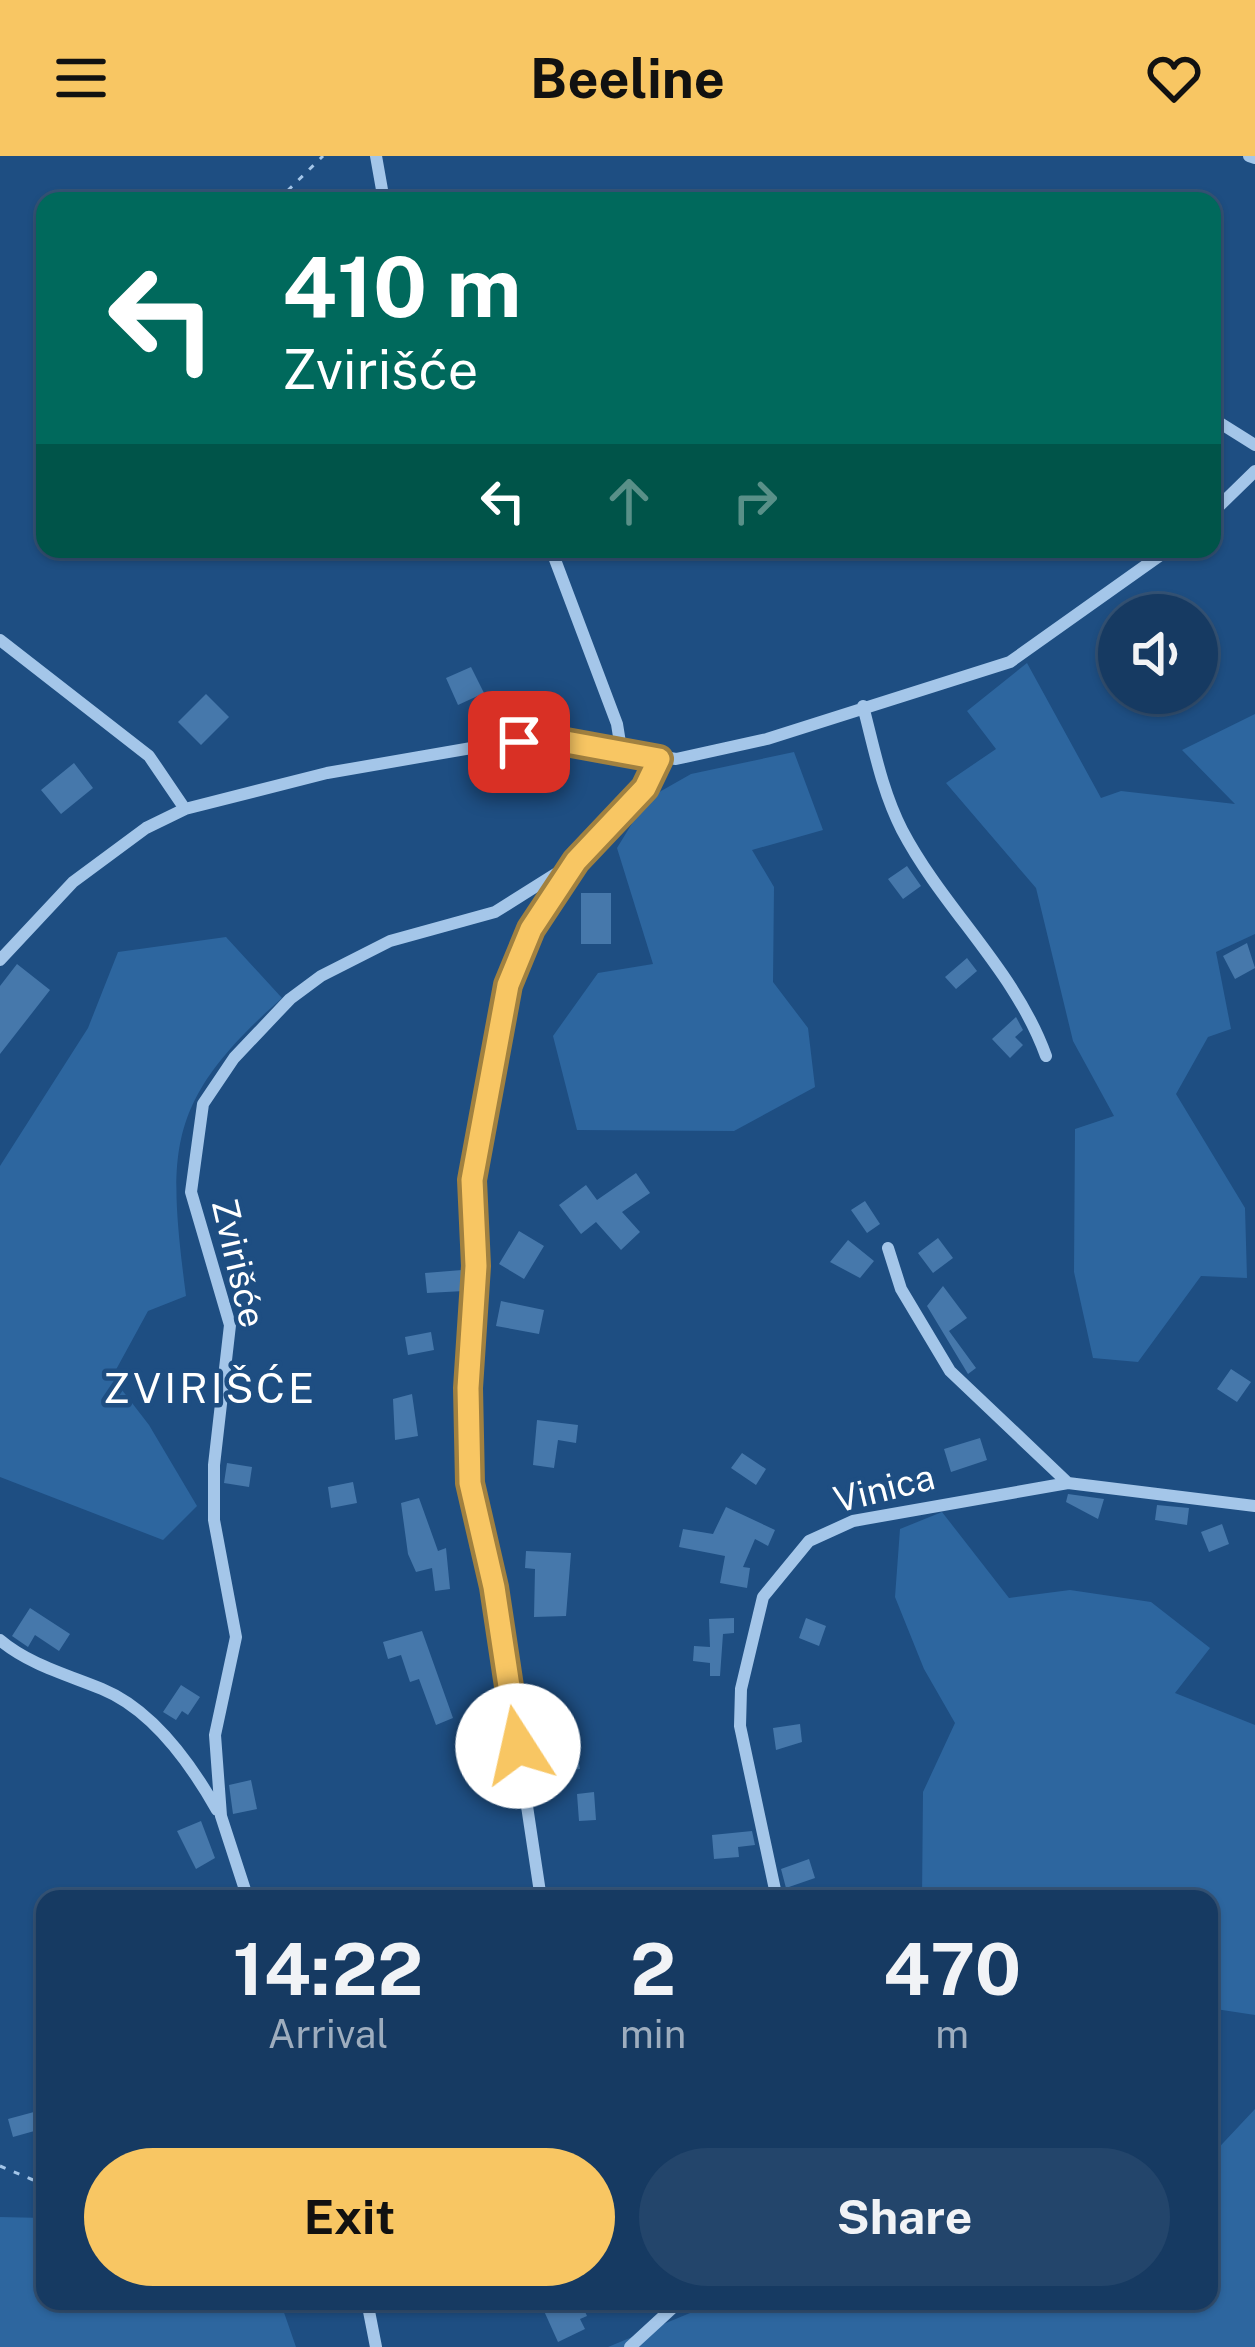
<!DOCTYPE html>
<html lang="en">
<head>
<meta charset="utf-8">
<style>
	body { margin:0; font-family:"Public Sans",sans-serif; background:#23456b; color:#f1f3f6; height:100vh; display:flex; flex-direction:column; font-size:45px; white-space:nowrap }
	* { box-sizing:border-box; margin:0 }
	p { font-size:39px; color:#9eadbe }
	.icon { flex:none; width:66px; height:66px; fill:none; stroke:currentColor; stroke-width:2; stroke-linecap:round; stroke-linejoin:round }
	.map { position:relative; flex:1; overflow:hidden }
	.sheet { position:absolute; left:36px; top:1734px; width:1182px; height:420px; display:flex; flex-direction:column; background:#163a62; border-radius:24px; box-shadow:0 3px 9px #0004,0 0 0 3px #355477 }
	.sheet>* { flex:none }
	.hud { position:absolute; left:36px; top:36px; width:1185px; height:366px; border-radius:24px; box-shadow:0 3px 9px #0004,0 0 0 3px #355477; background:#00695c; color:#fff; overflow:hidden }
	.controls { position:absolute; left:1098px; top:438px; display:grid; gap:24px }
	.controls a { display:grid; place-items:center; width:120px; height:120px; border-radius:50%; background:#163a62; box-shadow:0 3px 9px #0004,0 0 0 3px #355477; font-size:60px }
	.pin { position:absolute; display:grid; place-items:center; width:102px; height:102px; color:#fff; margin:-51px; border-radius:24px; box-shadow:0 6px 18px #0006 }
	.me { position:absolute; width:132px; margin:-66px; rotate:350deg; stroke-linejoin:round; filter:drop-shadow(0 0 9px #0008) }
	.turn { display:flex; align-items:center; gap:42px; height:252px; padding:0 48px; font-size:54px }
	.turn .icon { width:156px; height:156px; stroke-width:2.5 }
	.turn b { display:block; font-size:84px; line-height:102px }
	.lanes { display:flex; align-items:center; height:114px; padding:0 48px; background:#0003; justify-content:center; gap:60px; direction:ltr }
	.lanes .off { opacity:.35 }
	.eta { display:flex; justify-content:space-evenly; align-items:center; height:204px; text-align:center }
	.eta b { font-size:72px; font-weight:700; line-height:84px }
	.action { display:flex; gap:24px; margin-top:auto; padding:24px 48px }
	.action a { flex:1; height:138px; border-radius:72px; background:#f8c663; color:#111; font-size:48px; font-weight:700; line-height:138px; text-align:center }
	.action a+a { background:#23456b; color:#f1f3f6 }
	header { display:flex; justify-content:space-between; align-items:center; height:156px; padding:0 48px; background:#f8c663; color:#111; font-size:54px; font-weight:700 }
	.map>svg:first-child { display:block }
</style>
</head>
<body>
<header><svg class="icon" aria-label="menu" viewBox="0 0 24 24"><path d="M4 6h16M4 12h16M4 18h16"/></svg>Beeline<svg class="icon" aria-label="heart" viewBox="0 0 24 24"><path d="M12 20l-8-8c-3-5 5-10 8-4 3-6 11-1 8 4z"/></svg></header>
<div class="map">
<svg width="1255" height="2191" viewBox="0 0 1255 2191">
	<rect width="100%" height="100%" fill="#1e4e82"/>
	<path fill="#2d669f" d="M1027,507L1101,642L1121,635L1235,648L1182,594L1255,558V778L1216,796L1231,873L1208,881L1176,938L1245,1052L1247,1122L1201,1120L1138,1206L1093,1202L1074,1116L1075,973L1114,960L1073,885L1036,732L946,627L996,593L967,555Z
		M794,596L823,674L752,694L774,731L773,826L808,872L815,931L734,975L577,974L553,880L598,817L653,808L617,692L647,643L691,618Z
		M226,781L282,842C166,945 167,992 186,1140L148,1155L112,1221L149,1269L197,1350L163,1384L0,1321V1010L88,872L118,796Z
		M942,1356L1009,1442L1070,1434L1151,1446L1210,1492L1175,1537L1255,1569V1859L1209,1852V1743H922L923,1636L955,1567L924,1513L895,1441L900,1373Z
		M1255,1953V2191H608L719,2145H1209V2002Z
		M0,2061L45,2062V2145H280L296,2191H0Z"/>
	<path fill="#4678ab" d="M471,511L484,537L458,549L446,522Z
		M206,538L229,561L201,589L178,566Z
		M74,607L93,632L61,658L41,634Z
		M907,710L921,730L903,743L888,723Z
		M581,737H611V788H581Z
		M1247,787L1255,812L1235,823L1223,800Z
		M967,802L977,815L956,833L945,821Z
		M17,808L50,834L0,898V830Z
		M1016,861L1023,874L1015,881L1023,889L1010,902L992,883Z
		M636,1017L650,1037L622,1056L640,1076L621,1094L596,1066L581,1078L559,1049L586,1029L597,1044Z
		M865,1045L880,1068L867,1077L851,1054Z
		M519,1075L544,1090L524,1123L499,1108Z
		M938,1082L953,1102L933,1117L918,1097Z
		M848,1084L874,1105L860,1122L830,1106Z
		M462,1114L464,1135L427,1137L425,1117Z
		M943,1130L967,1162L949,1175L976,1212L968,1218L927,1150Z
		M501,1145L544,1154L539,1178L496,1170Z
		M431,1176L434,1194L408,1199L405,1181Z
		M1231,1213L1251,1226L1237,1246L1217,1233Z
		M412,1238L418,1280L395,1284L393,1243Z
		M537,1264L578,1269L576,1287L558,1284L554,1312L533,1309Z
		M980,1282L987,1304L951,1316L944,1293Z
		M742,1297L766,1313L756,1329L731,1312Z
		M227,1307L252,1311L249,1331L224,1327Z
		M353,1326L357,1347L331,1352L328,1331Z
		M1068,1338L1104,1343L1098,1363L1066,1346Z
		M419,1342L438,1395L446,1392L450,1433L435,1435L432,1412L416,1416L408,1398L401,1347Z
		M1157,1349L1189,1352L1187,1369L1155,1364Z
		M726,1351L775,1374L768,1390L755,1383L743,1411L750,1412L747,1432L720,1427L725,1400L679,1391L683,1373L713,1378Z
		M1222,1368L1229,1388L1209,1396L1201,1376Z
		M526,1395L571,1397L566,1460L534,1461L535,1413L525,1412Z
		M30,1452L70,1478L59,1495L35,1479L28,1491L12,1480Z
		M734,1462V1477L723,1478L720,1520H710V1507L693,1505L694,1490L710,1491L709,1463Z
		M806,1462L826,1470L819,1490L799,1482Z
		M422,1475L453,1562L436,1569L419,1523L410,1526L401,1499L388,1503L383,1486Z
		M181,1529L200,1541L188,1559L182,1555L176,1564L163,1556Z
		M800,1568L802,1586L776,1594L773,1572Z
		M575,1586L580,1613L560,1616L555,1589Z
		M251,1624L257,1653L233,1658L229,1629Z
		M594,1636L596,1664L579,1665L577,1638Z
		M201,1665L215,1702L196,1713L177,1675Z
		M752,1675L755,1689L738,1691L739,1701L714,1703L712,1679Z
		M809,1703L815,1722L786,1732L781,1713Z
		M45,1953V1972L13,1981L8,1963Z
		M566,2145H580L587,2160L580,2163L585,2173L558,2186L544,2155Z"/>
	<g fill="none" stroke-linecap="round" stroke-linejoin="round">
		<path stroke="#a4c6e9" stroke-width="3" stroke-dasharray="6 9" stroke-linecap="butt" d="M277,45L323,0
			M0,2010L45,2029"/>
		<path stroke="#a4c6e9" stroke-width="12" d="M376,0L384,45
			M1249,0L1255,2
			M842,45L883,40L894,45
			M1212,262L1255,289
			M1212,357L1255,315
			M551,393L617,568L621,593
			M0,484L149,600L185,653
			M863,550C874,592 882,635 902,674C944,754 1015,814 1046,900
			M0,804L73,726L146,672L185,653L327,617L483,590L555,583L676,603L767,583L1010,506L1169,393
			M888,1092L901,1133L950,1215L1068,1327
			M0,1484C28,1508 68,1519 102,1533C153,1554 191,1608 217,1654
			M248,1743L221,1660L215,1579L236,1481L214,1364V1309L230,1169L191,1036L203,948L234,902L290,843L321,820L390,785L495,756L576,705
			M541,1743L494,1431L470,1327L468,1231L476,1110L472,1024L508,828L531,773L576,705L645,632L659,603
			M777,1743L740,1570L741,1533L763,1441L809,1385L853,1365L1068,1327L1255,1350
			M367,2145L376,2191
			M630,2191L680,2145"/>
	</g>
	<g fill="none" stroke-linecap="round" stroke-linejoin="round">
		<defs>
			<path id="route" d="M518,1590L494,1431L470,1327L468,1232L476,1110L472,1024L508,829L531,773L576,705L645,632L659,603L555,584L519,586"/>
		</defs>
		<use href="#route" stroke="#a18140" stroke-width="30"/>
		<use href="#route" stroke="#f8c663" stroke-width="21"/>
	</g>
	<g text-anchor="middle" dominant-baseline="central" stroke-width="9" stroke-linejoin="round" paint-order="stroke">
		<g font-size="36" fill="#fff" stroke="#1e4e82">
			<text transform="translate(239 1107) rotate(77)">Zvirišće</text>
			<text transform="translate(884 1332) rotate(-14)">Vinica</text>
		</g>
		<g font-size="42" letter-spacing="3" fill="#fff" stroke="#1e4e82">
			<text x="210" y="1231">ZVIRIŠĆE</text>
		</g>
	</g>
</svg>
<div class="controls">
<a><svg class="icon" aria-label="sound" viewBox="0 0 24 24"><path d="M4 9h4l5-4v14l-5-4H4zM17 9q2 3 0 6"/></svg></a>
</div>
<div class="pin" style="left:519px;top:586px;background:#d93025"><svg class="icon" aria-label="arrive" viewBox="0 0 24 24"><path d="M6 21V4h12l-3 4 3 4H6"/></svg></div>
<svg class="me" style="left:518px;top:1590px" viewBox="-20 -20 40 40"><circle r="19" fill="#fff"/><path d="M0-13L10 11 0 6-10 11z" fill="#f8c663"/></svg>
<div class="hud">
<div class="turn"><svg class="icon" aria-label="left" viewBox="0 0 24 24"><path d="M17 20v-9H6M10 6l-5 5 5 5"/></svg><div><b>410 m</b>Zvirišće</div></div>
<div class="lanes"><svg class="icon" aria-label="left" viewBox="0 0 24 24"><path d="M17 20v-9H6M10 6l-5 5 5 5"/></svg><svg class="icon off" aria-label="ahead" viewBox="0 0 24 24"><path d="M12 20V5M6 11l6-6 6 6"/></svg><svg class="icon off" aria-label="right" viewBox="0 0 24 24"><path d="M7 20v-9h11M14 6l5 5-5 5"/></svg></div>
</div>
<section class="sheet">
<div class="eta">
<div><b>14:22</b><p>Arrival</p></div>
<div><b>2</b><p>min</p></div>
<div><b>470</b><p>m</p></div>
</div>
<div class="action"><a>Exit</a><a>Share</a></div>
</section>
</div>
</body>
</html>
